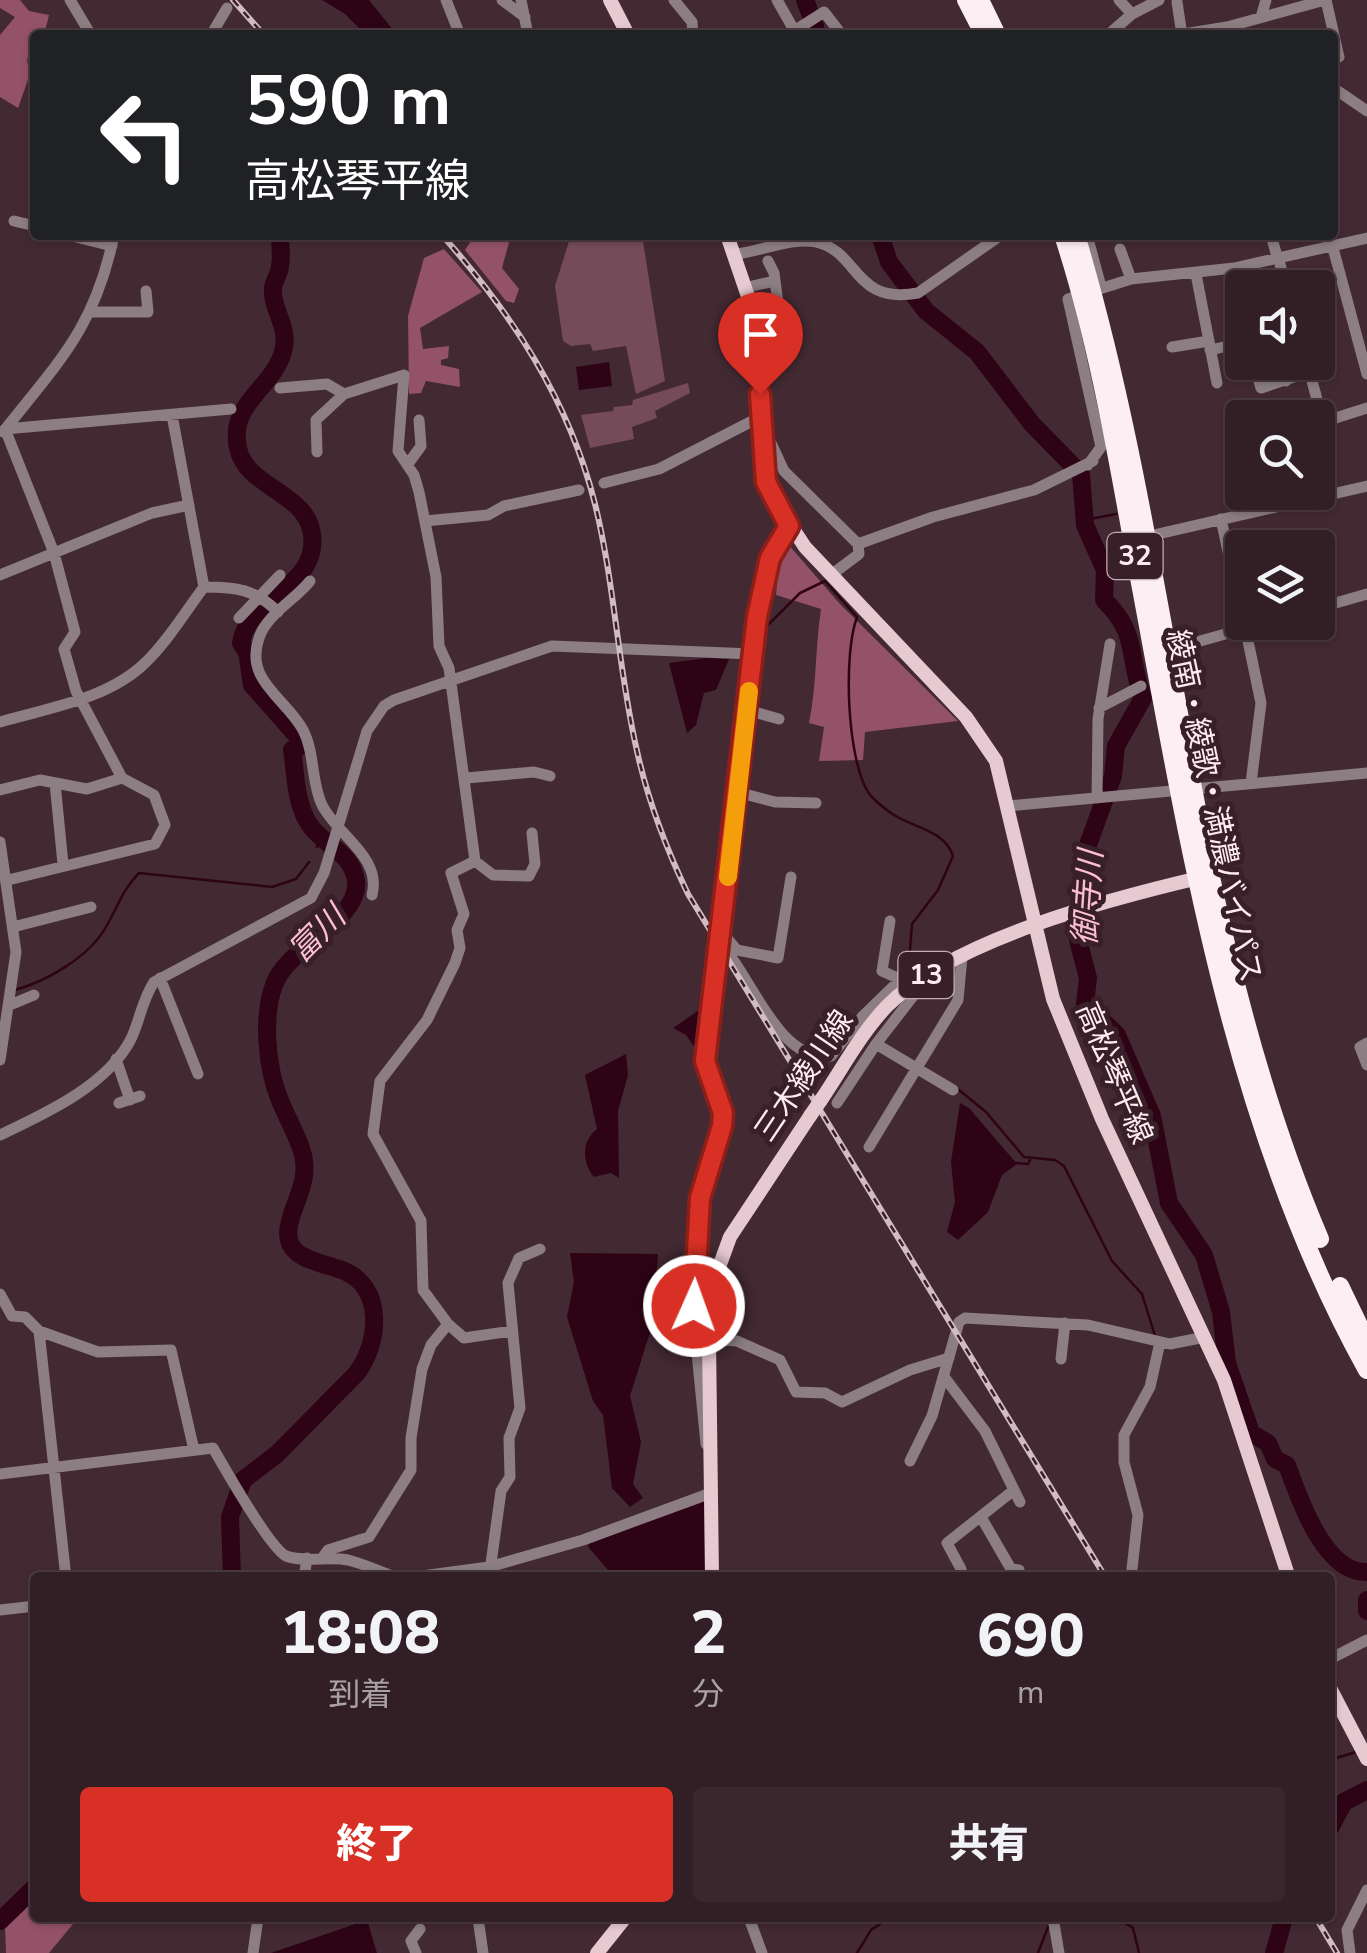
<!DOCTYPE html>
<html lang="ja">
<head>
<meta charset="utf-8">
<style>
	body { margin:0; font-family:"Nunito Sans","Noto Sans JP",sans-serif; background:#3a272e; color:#f1f3f6; height:100vh; display:flex; flex-direction:column; font-size:38px; white-space:nowrap }
	* { box-sizing:border-box; margin:0 }
	p { font-size:32px; color:#a8a2a7 }
	.icon { flex:none; width:55px; height:55px; fill:none; stroke:currentColor; stroke-width:2; stroke-linecap:round; stroke-linejoin:round }
	.map { position:relative; flex:1; overflow:hidden }
	.drawer { position:absolute; left:30px; top:1572px; width:1305px; height:350px; display:flex; flex-direction:column; background:#321f26; border-radius:10px; box-shadow:0 2px 8px #0004,0 0 0 2px #4d3d43 }
	.drawer>* { flex:none }
	.top-card { position:absolute; left:30px; top:30px; width:1308px; height:210px; border-radius:10px; box-shadow:0 2px 8px #0004,0 0 0 2px #4d3d43; background:#202124; color:#fff; overflow:hidden }
	.fabs { position:absolute; left:1225px; top:270px; display:grid; gap:20px }
	.fabs a { display:grid; place-items:center; width:110px; height:110px; border-radius:10px; background:#321f26; box-shadow:0 2px 8px #0004,0 0 0 2px #4d3d43; font-size:50px }
	.pin { position:absolute; display:grid; place-items:center; width:85px; height:85px; color:#fff; margin:-102px -42px; border-radius:50% 50% 50% 0; rotate:-45deg; box-shadow:0 0 10px #0007 }
	.pin .icon { rotate:45deg }
	.me { position:absolute; width:110px; margin:-55px; rotate:2deg; stroke-linejoin:round; filter:drop-shadow(0 0 8px #0008) }
	.turn { display:flex; align-items:center; gap:35px; height:210px; padding:0 50px; font-size:45px }
	.turn .icon { width:130px; height:130px; stroke-width:2.5 }
	.turn b { display:block; font-size:70px; line-height:85px }
	.eta { display:flex; justify-content:space-evenly; align-items:center; height:170px; text-align:center }
	.eta b { font-size:60px; font-weight:800; line-height:70px }
	.button { display:flex; gap:20px; margin-top:auto; padding:20px 50px }
	.button a { flex:1; height:115px; border-radius:10px; background:#d93025; color:#fff; font-size:40px; font-weight:800; line-height:115px; text-align:center }
	.button a+a { background:#3a272e; color:#f1f3f6 }
	.map>svg:first-child { display:block }
</style>
</head>
<body>
<div class="map">
<svg width="1367" height="1953" viewBox="0 0 1367 1953">
	<rect width="100%" height="100%" fill="#432932"/>
	<path fill="#764b59" d="M571,235H642L665,381L636,394L626,346L593,351L590,344L571,346L563,341L555,286Z
		M688,383L690,393L655,411L657,418L632,427L634,439L590,448L581,415L613,411L614,407L632,405L633,400Z"/>
	<path fill="#945269" d="M0,0H20L29,11L49,15L44,35H35L27,60L30,74L18,108L0,97V35L15,17L0,8Z
		M475,235H511L502,268L519,289L514,303L506,301L465,250Z
		M444,249L482,292L420,328L423,349L449,346L448,358L441,360V365L459,369L460,387L426,381L421,393L409,394L408,316L424,258Z
		M787,543L840,604L958,721L865,732L863,760L819,761L824,727L809,723C817,684 815,648 821,609L776,595L778,569Z
		M35,1898V1918H78L49,1953H6L5,1926Z"/>
	<path fill="#2e0316" d="M322,0H369L397,35H366L345,14Z
		M609,362L612,386L579,390L576,367Z
		M707,658L729,659L716,690L704,693L696,725L687,733L669,663Z
		M699,1010L704,1016L700,1055L686,1035L673,1028Z
		M626,1054L628,1075L618,1111L619,1178L611,1173L594,1177C582,1162 581,1142 597,1129L585,1075Z
		M960,1103L969,1108L1017,1164L1002,1175L988,1212L958,1240L947,1232L955,1202L951,1162Z
		M570,1253L658,1254L652,1326L630,1396L641,1442L633,1484L643,1498L630,1507L612,1488L603,1415L593,1401L567,1317L574,1282Z
		M706,1499L707,1577H614L589,1548L588,1544Z
		M367,1920L377,1953H271Z"/>
	<g fill="none" stroke-linecap="round" stroke-linejoin="round">
		<path stroke="#2e0316" stroke-width="2.5" d="M1085,520L1116,514
			M761,632L800,593L825,581L857,617C843,655 847,758 868,792C873,800 884,808 891,813C912,828 944,829 953,856L938,890L912,924L908,976
			M317,847L318,835
			M15,990C47,981 89,957 106,927C117,908 123,889 139,873L272,887L296,879L309,862
			M959,1090L986,1112L1024,1157L1055,1160L1064,1166L1112,1261L1142,1294L1155,1336
			M1016,1163L1028,1164L1030,1160
			M1330,1760L1356,1752
			M1118,1918L1133,1928L1139,1953
			M1059,1922L1078,1918
			M857,1953L871,1930L889,1918
			M1038,1953L1048,1927"/>
		<path stroke="#2e0316" stroke-width="18" d="M805,0L815,26L813,35
			M880,235L889,262L926,311L977,352L1032,424L1081,474L1085,525L1105,570L1104,600C1140,635 1127,657 1143,698L1116,746L1113,776L1088,845L1078,940L1088,978L1085,1004L1117,1035L1152,1116L1169,1203L1204,1255L1221,1312L1227,1363L1251,1433L1268,1443L1275,1459L1287,1465C1299,1499 1325,1574 1367,1572
			M232,1578L230,1517L243,1480L277,1454L356,1374C379,1345 386,1287 342,1270C318,1261 279,1259 290,1221C296,1198 309,1180 303,1155C298,1135 286,1117 279,1098C267,1068 262,1017 274,985C287,947 361,920 356,881C352,851 323,846 309,824C295,802 296,775 292,750L301,746L298,737L252,685L247,652L241,643C248,600 307,589 312,548C319,492 247,492 238,448C228,401 277,387 284,347C288,325 271,308 273,288C274,280 280,273 280,266C282,256 280,245 280,235
			M1367,1600V1611
			M1330,1828L1344,1802L1367,1790
			M0,1921L35,1887
			M1274,1953L1284,1918"/>
		<path stroke="#8c7e82" stroke-width="11" d="M70,0L91,35
			M446,0L460,35
			M502,0L525,17
			M521,0L528,35
			M674,0L692,22L693,35
			M777,0L794,30
			M1119,0L1132,14
			M1326,0L1339,57L1332,59
			M1177,2L1182,35
			M1261,17L1266,0
			M211,35L227,8
			M788,35L824,12L842,35
			M1108,35L1132,14L1159,0
			M1177,35L1227,27L1325,0
			M1332,87L1367,111
			M14,221L35,226
			M68,235L112,246
			M1087,235L1101,287
			M1271,235L1278,260
			M1333,248L1367,374
			M1120,249L1131,279
			M737,254C760,251 794,237 816,242C860,252 853,305 918,293L1001,235
			M1279,260L1286,288
			M1256,264L1259,288
			M1234,268L1242,315
			M1196,274L1217,383
			M748,287L775,281
			M93,312H148L146,291
			M759,343L783,341L774,273L768,261
			M1172,347L1209,341
			M1210,350L1242,343
			M1253,362L1261,388L1309,372
			M1281,362L1286,381
			M1307,362L1323,422L1367,408
			M280,388L327,384L344,394
			M3,432C59,361 95,328 114,235
			M761,440L771,443L784,471L858,544L859,554L831,575
			M317,452L316,420L344,394L404,375L398,451L414,475L419,492L436,577L439,646L449,668L475,861L451,873L464,914L457,930L460,948L455,963L427,1020L380,1081L373,1134L421,1221L423,1290L448,1324L431,1345L422,1369L411,1438V1470L369,1537L328,1550L323,1557
			M408,464L421,446L419,420
			M1088,465L1101,447L1068,299L1131,279L1234,268L1367,238
			M604,483L659,469L760,417
			M1221,519L1242,616
			M425,521L488,515L504,506L579,490
			M1145,537L1367,486
			M858,544L933,517L1034,490L1093,461
			M0,575L152,513L189,505
			M310,581C295,600 267,614 259,638C244,681 286,698 303,730C315,753 311,782 322,805C337,835 382,857 372,895
			M204,587C236,587 255,589 278,612
			M1318,608L1367,594
			M239,618L280,575
			M1244,622L1261,703L1251,783
			M1161,652L1268,622
			M1099,708L1141,686
			M747,710L779,719
			M0,722C48,708 109,699 146,662C168,641 185,612 204,587L172,415
			M466,778L534,772L550,776
			M55,783L63,864
			M0,790L40,780L87,789L122,778
			M737,792L775,802L816,803
			M1097,798L1098,719L1110,644
			M1008,806L1367,773
			M0,842L16,952L0,1060
			M475,861L493,875L529,876L535,864L532,833
			M8,880L155,844L165,825L154,795L122,778L76,691L64,649L75,632L54,553L5,429L231,409
			M890,921L882,971L904,981
			M13,927L91,907
			M725,936L737,950L778,958L791,877
			M721,944C750,974 779,1064 831,1056L863,1016L901,979
			M160,978L198,1074
			M10,1005L34,995
			M1367,1043L1360,1047L1367,1065
			M876,1044L914,995L909,988
			M116,1059L130,1100
			M119,1103L140,1096
			M837,1103L876,1044L953,1090
			M0,1135C44,1114 107,1086 131,1039C140,1020 142,1000 154,982L311,898L324,873L367,731L384,706L394,700L552,646L753,654
			M869,1147L958,1000L962,957
			M0,1294L12,1316L25,1317L39,1331L66,1578
			M448,1324L464,1338L512,1331
			M39,1331L98,1352L171,1350L194,1450
			M695,1333L706,1444
			M709,1339L737,1341L780,1360L796,1392L825,1393L842,1402L910,1370L949,1358
			M706,1353L695,1306L700,1199L718,1145L723,1113L705,1061L757,617L770,558L789,526
			M1061,1359L1065,1323
			M945,1378L985,1431L1020,1502
			M910,1461L932,1416L959,1322L965,1318L1088,1325L1170,1344L1205,1337
			M0,1474L213,1448C225,1469 270,1548 286,1556C304,1563 329,1556 348,1560C365,1564 382,1573 399,1578
			M981,1517L1011,1569L1019,1570
			M961,1569L947,1543L1014,1490
			M304,1578L307,1558
			M407,1578L489,1567L583,1540L711,1493
			M489,1578L501,1491L510,1477L509,1438L520,1408L508,1283L519,1258L540,1249
			M1131,1578L1138,1515L1124,1462V1435L1150,1387L1160,1342
			M0,1610L35,1606
			M1330,1659L1367,1640
			M478,1918L483,1953
			M749,1918L762,1953
			M1053,1918L1059,1953
			M253,1953L258,1918
			M416,1953L411,1941L420,1929
			M1350,1953L1347,1930L1367,1890"/>
		<path stroke="#e7c9d2" stroke-width="14" d="M610,0L628,35
			M727,235L753,311L759,343L761,449L772,497L805,547L966,717L996,761L1053,999L1102,1119L1224,1380L1289,1578
			M821,1100C842,1069 861,1033 887,1006C953,939 1113,898 1203,877
			M712,1578L709,1339L714,1281L730,1237L810,1116
			M1330,1688L1367,1759
			M597,1953L625,1918"/>
		<path stroke="#fceef2" stroke-width="18" d="M966,0L984,35
			M980,0L997,35
			M1063,235C1098,342 1117,456 1137,567C1188,838 1231,1126 1367,1370
			M1076,235C1175,565 1184,920 1320,1239
			M1340,1286L1367,1342"/>
		<defs>
			<path id="rail" d="M233,0L264,35
				M442,235C512,314 569,400 595,504C615,585 618,670 637,751C648,801 666,848 688,894L1106,1578
				M1316,1918L1337,1953"/>
		</defs>
		<use href="#rail" stroke="#d0bcc2" stroke-width="6"/>
		<use href="#rail" stroke="#381f28" stroke-width="2.5" stroke-dasharray="8" stroke-linecap="butt"/>
		<path stroke="#e7c9d2" stroke-width="14" d="M810,1116L821,1100"/>
	</g>
	<g fill="none" stroke-linecap="round" stroke-linejoin="round">
		<defs>
			<path id="route" d="M694,1306L700,1198L722,1126L723,1113L705,1061L757,617L770,558L789,526L766,482L760,394"/>
		</defs>
		<use href="#route" stroke="#8d1f18" stroke-width="25"/>
		<use href="#route" stroke="#d93025" stroke-width="18"/>
		<path stroke="#f59e0b" stroke-width="18" d="M728,877L749,691"/>
	</g>
	<g text-anchor="middle" dominant-baseline="central" stroke-width="10" stroke-linejoin="round" paint-order="stroke">
		<g fill="#381f28" stroke="#c2aeb4" stroke-width="2.5">
			<rect x="1107.5" y="533" width="55" height="46" rx="8"/>
			<rect x="898.5" y="952" width="55" height="46" rx="8"/>
		</g>
		<g font-size="28" font-weight="bold" fill="#fdebf0">
			<text x="1135" y="556">32</text>
			<text x="926" y="975">13</text>
		</g>
		<g font-size="30" fill="#fdebf0" stroke="#381f28">
			<text transform="translate(1214 806) rotate(78)">綾南・綾歌・満濃バイパス</text>
			<text transform="translate(1114 1073) rotate(67)">高松琴平線</text>
			<text transform="translate(804 1076) rotate(-56)">三木綾川線</text>
		</g>
		<g font-size="32" font-style="italic" fill="#fbbfd1" stroke="#381f28">
			<text transform="translate(1088 898) rotate(-86)">御寺川</text>
			<text transform="translate(317 934) rotate(-45)">富川</text>
		</g>
	</g>
</svg>
<div class="fabs">
<a><svg class="icon" aria-label="sound" viewBox="0 0 24 24"><path d="M4 9h4l5-4v14l-5-4H4zM17 9q2 3 0 6"/></svg></a>
<a><svg class="icon" aria-label="search" viewBox="0 0 24 24"><circle cx="10" cy="10" r="6"/><path d="M15 15l6 6"/></svg></a>
<a><svg class="icon" aria-label="layers" viewBox="0 0 24 24"><path d="M12 4l9 5-9 5-9-5zM3 14l9 5 9-5"/></svg></a>
</div>
<div class="pin" style="left:760px;top:394px;background:#d93025"><svg class="icon" aria-label="arrive" viewBox="0 0 24 24"><path d="M6 21V4h12l-3 4 3 4H6"/></svg></div>
<svg class="me" style="left:694px;top:1306px" viewBox="-20 -20 40 40"><circle r="17" fill="#d93025" stroke="#fff" stroke-width="3"/><path d="M0-11L8 9 0 5-8 9z" fill="#fff"/></svg>
<div class="top-card">
<div class="turn"><svg class="icon" aria-label="left" viewBox="0 0 24 24"><path d="M17 20v-9H6M10 6l-5 5 5 5"/></svg><div><b>590 m</b>高松琴平線</div></div>
</div>
<section class="drawer">
<div class="eta">
<div><b>18:08</b><p>到着</p></div>
<div><b>2</b><p>分</p></div>
<div><b>690</b><p>m</p></div>
</div>
<div class="button"><a>終了</a><a>共有</a></div>
</section>
</div>
</body>
</html>
